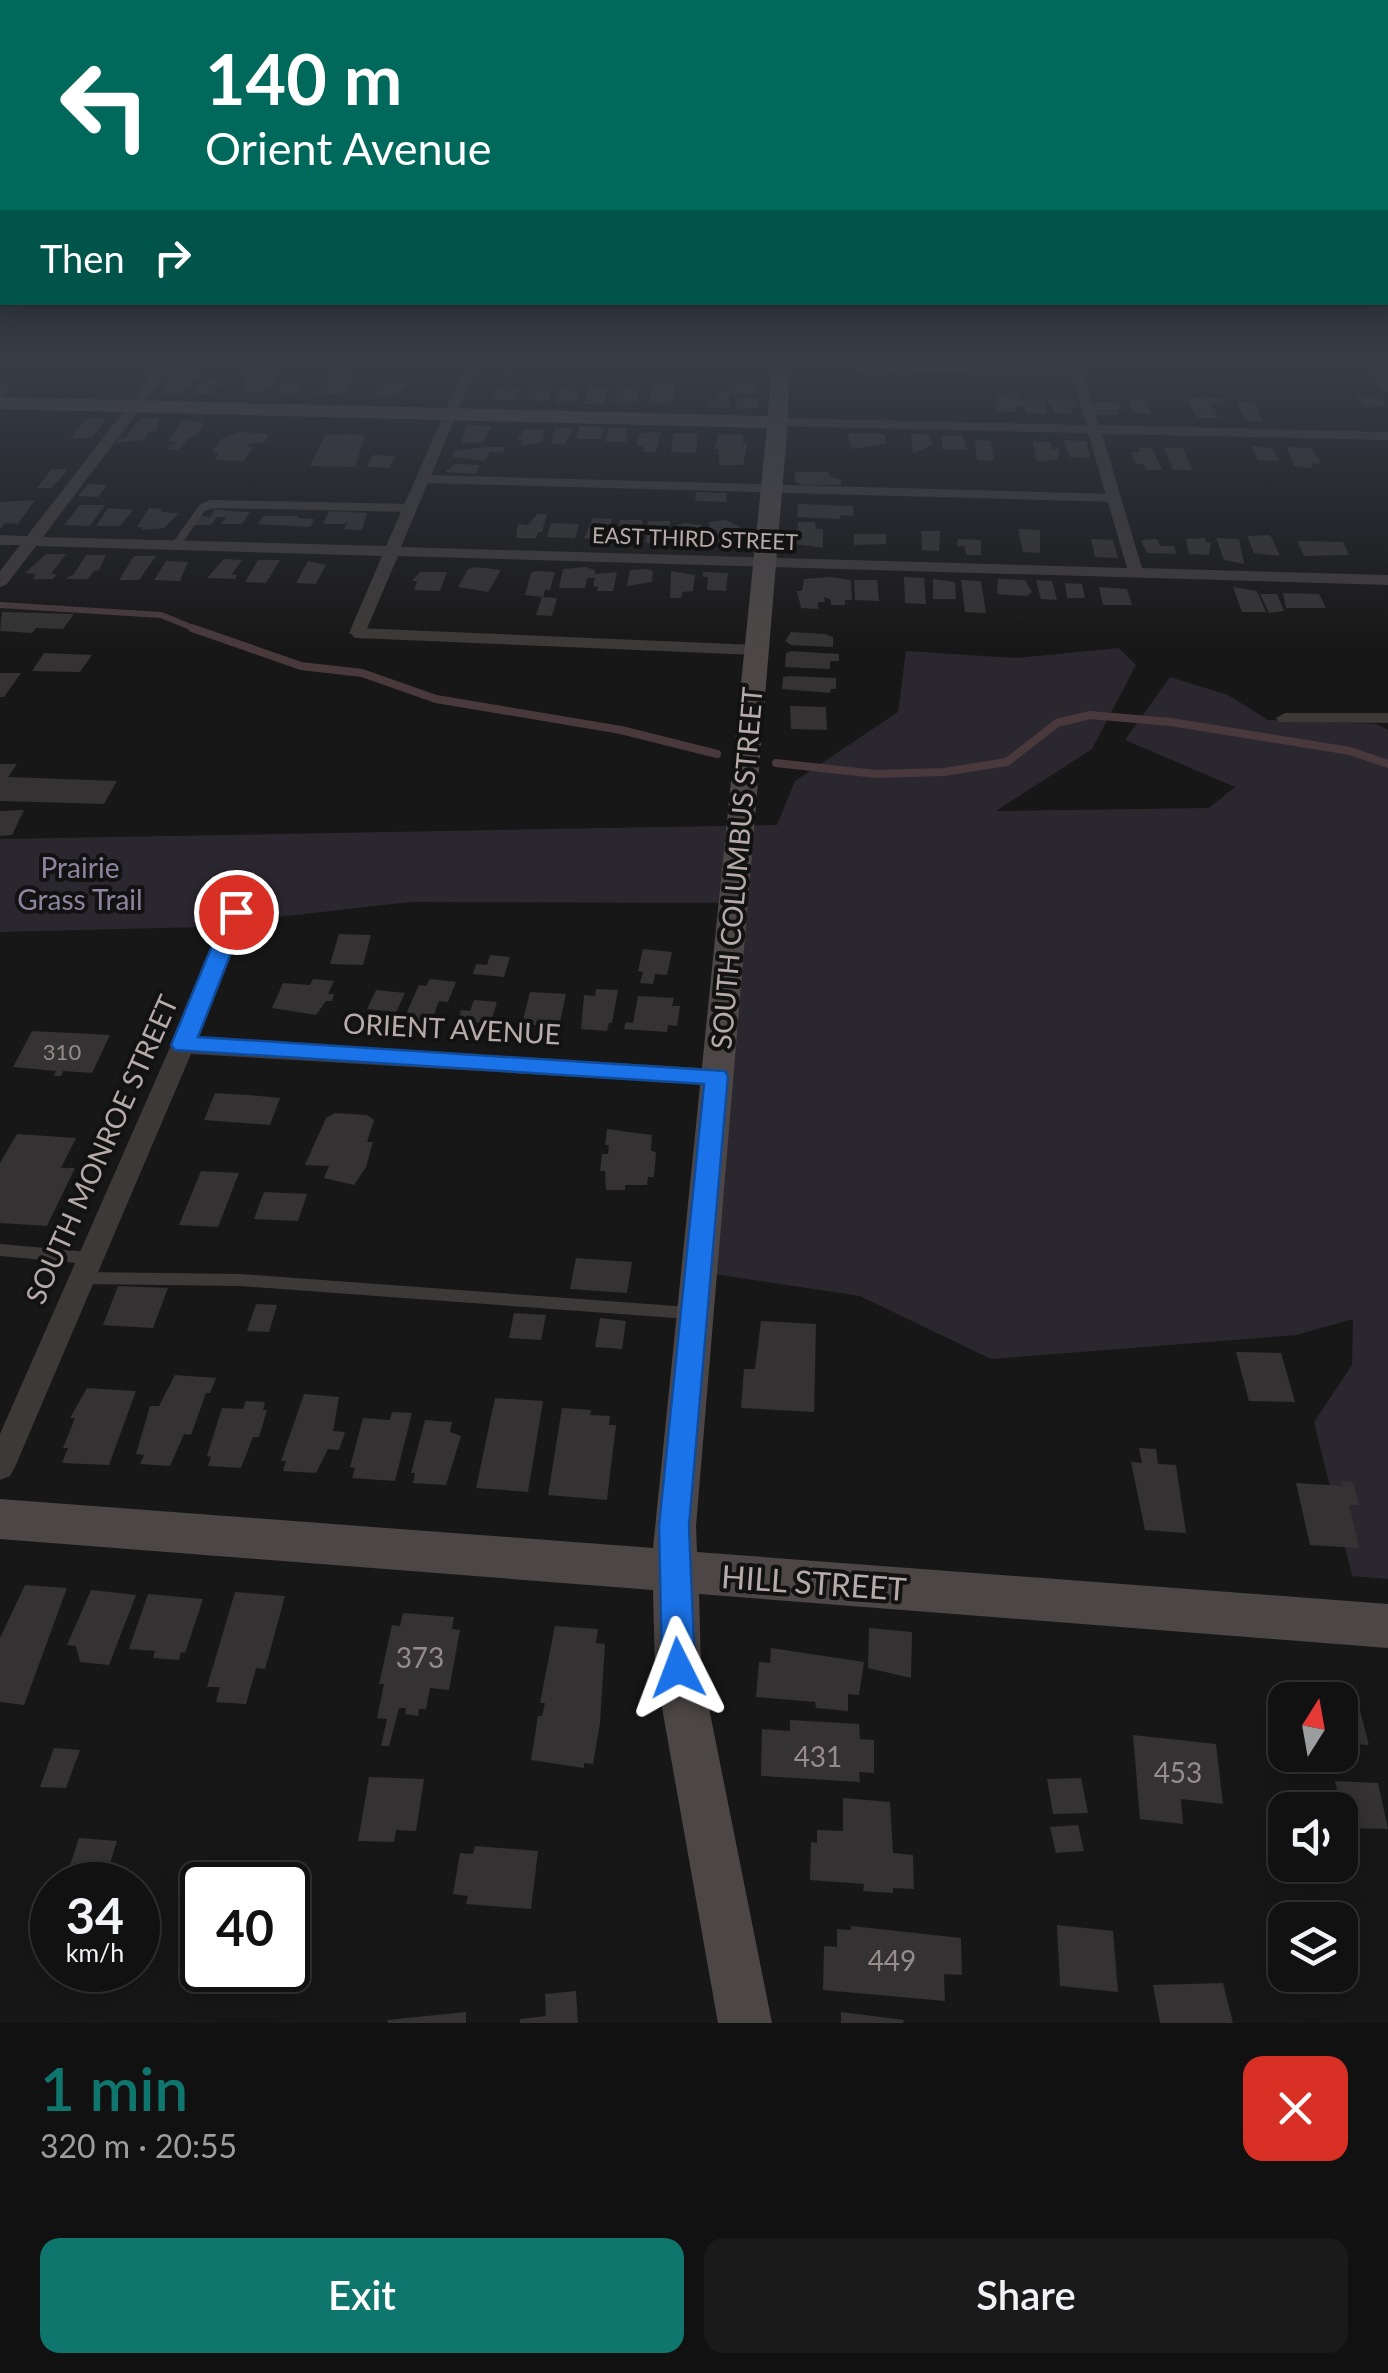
<!DOCTYPE html>
<html lang="en">
<head>
<meta charset="utf-8">
<style>
	body { margin:0; font-family:Lato,sans-serif; background:#1b1a1a; color:#f1f3f6; height:100vh; display:flex; flex-direction:column; font-size:38px; white-space:nowrap }
	* { box-sizing:border-box; margin:0 }
	p { font-size:32px; color:#9c9d9f }
	.icon { flex:none; width:55px; height:55px; fill:none; stroke:currentColor; stroke-width:2; stroke-linecap:round; stroke-linejoin:round }
	.map { position:relative; height:2023px; overflow:hidden }
	.details { display:flex; flex-direction:column; background:#121111; flex:1 }
	.details>* { flex:none }
	.top-card { position:absolute; left:0px; top:0px; width:1390px; height:305px; box-shadow:0 5px 25px #0003,0 0 0 2px #313131; background:#00695c; color:#fff; overflow:hidden }
	.needle { width:65px; rotate:11deg }
	.fabs { position:absolute; left:1268px; top:1682px; display:grid; gap:20px }
	.fabs a { display:grid; place-items:center; width:90px; height:90px; border-radius:20px; background:#121111; box-shadow:0 5px 25px #0003,0 0 0 2px #313131; font-size:50px }
	.speed { position:absolute; left:30px; top:1862px; display:flex; gap:20px; font-size:50px; font-weight:700; text-align:center }
	.speed>* { display:grid; place-content:center; width:130px; height:130px; border-radius:50%; background:#121111; box-shadow:0 5px 25px #0003,0 0 0 2px #313131; line-height:1 }
	.speed small { font-size:25px; font-weight:400 }
	.speed .limit { border:5px solid #111; border-radius:15px; background:#fff; color:#111 }
	.pin { position:absolute; display:grid; place-items:center; width:85px; height:85px; color:#fff; margin:-42px; border:5px solid #fff; border-radius:50%; box-shadow:0 2px 10px #0007 }
	.me { position:absolute; width:110px; margin:-55px; rotate:357deg; stroke-linejoin:round; filter:drop-shadow(0 0 8px #0008) }
	.turn { display:flex; align-items:center; gap:35px; height:210px; padding:0 40px; font-size:45px }
	.turn .icon { width:130px; height:130px; stroke-width:2.5 }
	.turn b { display:block; font-size:70px; line-height:85px }
	.then { display:flex; align-items:center; height:95px; padding:0 40px; background:#0003; gap:20px; font-size:38px }
	.round { display:grid; place-items:center; flex:none; width:105px; height:105px; border-radius:20px; background:#1b1a1a }
	.head { display:flex; align-items:center; justify-content:space-between; height:170px; padding:0 40px }
	h1 { font-size:60px; font-weight:600; line-height:75px; color:#0f766e }
	.button { display:flex; gap:20px; margin-top:auto; padding:20px 40px }
	.button a { flex:1; height:115px; border-radius:20px; background:#0f766e; color:#fff; font-size:40px; font-weight:600; line-height:115px; text-align:center }
	.button a+a { background:#1b1a1a; color:#f1f3f6 }
	.map>svg:first-child { display:block }
</style>
</head>
<body>
<div class="map">
<svg width="1388" height="2023" viewBox="0 0 1388 2023">
	<rect width="100%" height="100%" fill="#181717"/>
	<path fill="#2b272f" d="M1119,648L1136,665L1092,749L996,811L1209,808L1235,787L1125,740L1170,677L1228,695L1268,720L1377,724L1388,730V1579L1352,1576L1314,1422L1352,1365L1353,1319L1296,1335L991,1359L860,1296L714,1274L745,903L410,902L269,918L275,905L212,906L202,927L0,932V839L777,825L795,781L898,712L906,651L1015,658Z"/>
	<g fill="none" stroke-linecap="round" stroke-linejoin="round">
		<path stroke="#49393d" stroke-width="6" d="M0,605L161,615L198,630"/>
		<path stroke="#49393d" stroke-width="8" d="M192,628L301,666L362,673L436,699L621,730L717,754
			M776,763L876,774L944,772L1007,762L1057,723L1090,715L1171,722L1350,751L1388,764"/>
	</g>
	<path fill="#343232" d="M249,373L277,374L273,379L278,380L266,392L242,391L246,386H241L243,381Z
		M176,374L199,375L181,394L162,393L164,384Z
		M352,375L347,393L314,395L330,376Z
		M381,378H406V384L396,397H374Z
		M207,379H222L213,394H192Z
		M288,380H306L296,396H277L281,388L276,387Z
		M652,382L674,383V400L670,405L648,403Z
		M730,383L756,384L755,394L729,393V408L707,407L709,398H718L717,391L729,392Z
		M531,385L552,386L548,401L526,400Z
		M496,386H522L517,400H494L491,398Z
		M588,387H608L604,404H584Z
		M639,388L636,403H614L617,390Z
		M558,389L579,391L576,402H556Z
		M1008,393H1017L1022,401H1044L1047,414L1026,413L1024,406H1018L1016,412L997,411L994,395Z
		M1356,396L1377,397L1387,406L1363,408Z
		M1186,397L1222,398L1224,403H1211L1218,418H1197Z
		M737,398H759L757,408H736Z
		M1048,400L1076,401L1078,408H1073L1071,414L1055,413Z
		M1129,400H1146L1151,414L1133,412Z
		M1096,402H1118L1124,410L1117,409L1118,415H1097L1091,404Z
		M1236,402H1255L1263,421H1246Z
		M87,418L107,419L91,438H70Z
		M159,418L156,431H150L143,440L115,443L119,438H126L139,419Z
		M182,420L205,423L199,433L189,438L178,450L166,449L178,442L168,441Z
		M467,425L492,426L482,443H461Z
		M579,426L604,427L601,439H576Z
		M613,427L627,428L626,442H606L608,429Z
		M555,428H572L565,445L551,444Z
		M525,429L545,430L542,442L521,446L523,441L517,440Z
		M240,432L269,434L264,443H250L247,447H254L243,461L214,460L219,454L212,451L223,438Z
		M661,432L656,452H644V446L637,445L639,433Z
		M674,433L698,434L696,453L671,452Z
		M848,433H878L885,435L886,443L855,449L850,446Z
		M352,434L365,436L355,467L310,466L325,435Z
		M719,434L743,435V443H747L743,465H719V449H714Z
		M911,434H927L933,445L913,453Z
		M962,435L967,450H943L941,436Z
		M975,440L991,441L994,461L977,460Z
		M1063,440L1087,441L1090,458L1070,457Z
		M1033,442H1051L1052,449H1059L1058,459L1037,462Z
		M1251,446L1272,448L1280,461L1258,460Z
		M487,447H505L503,453L490,452L485,461L452,457L454,451Z
		M1287,447L1312,448L1321,464L1311,463L1313,468L1294,466Z
		M1138,448H1152L1162,470H1146L1144,464H1136L1131,452H1140Z
		M1164,448H1183L1192,470H1173Z
		M372,455H374L395,456L390,468L367,467Z
		M480,465L476,474L445,472L455,464Z
		M52,469H68L52,488H37Z
		M795,472H829V476L841,480V485H803L795,482Z
		M88,484L107,485L98,497L78,496Z
		M696,492L727,493L726,502L695,501Z
		M35,500L18,524L5,523L0,529V502Z
		M798,504L853,506V516L840,515V519L797,517Z
		M80,505H105L90,526L64,525Z
		M108,508L133,510L120,526H96Z
		M149,508L163,509L161,512L179,513L164,528L141,530L143,527H137Z
		M215,509L229,511L250,512L242,524H221L226,517H217L211,525H194L199,516L210,517Z
		M329,511L349,512L367,513L362,530L344,529L348,521L344,524H323Z
		M537,514H547L542,532H538L536,538H516L518,524L528,525Z
		M263,516H298L297,518L314,519L310,527L258,524Z
		M593,518L612,519L610,535L605,541L584,538Z
		M620,520H642L640,540L617,542Z
		M726,520L740,527V535H734L730,545L710,544L709,522Z
		M648,521H670L667,543H646Z
		M798,522H815L816,529H823V548L796,544Z
		M551,523L579,524L575,538L547,537Z
		M686,523L702,525L698,544H677V525Z
		M1018,529L1040,530V553L1023,552Z
		M921,531H940L939,551L922,550Z
		M854,534H886V544L854,545Z
		M1269,535L1272,538L1280,556L1254,553L1247,536Z
		M1205,538L1206,542L1211,543L1209,555L1189,554L1186,539Z
		M1216,538L1239,539L1244,564L1224,560Z
		M958,539L981,540V555H967L964,546H957Z
		M1091,539L1113,540L1118,558L1095,557Z
		M1157,539L1160,546H1174L1176,554L1147,553L1141,540Z
		M1297,541L1343,542L1349,555L1304,556Z
		M46,554H66L51,574H57L53,579H33L36,574L25,573Z
		M86,555H106L99,570L94,571L88,579H65L74,574Z
		M134,556H156L139,580H119Z
		M224,559L242,560L231,575H237L235,579L207,578Z
		M258,560H280L266,583L245,582Z
		M166,561L188,562L180,581L154,580Z
		M308,561L326,565L316,584L296,583Z
		M476,567L501,570L488,592L458,587L468,569Z
		M585,567L595,570V574L617,572L613,591H597L598,587L593,586L595,578H587L585,588H559L563,569Z
		M645,569L653,571L652,582L627,586L630,570Z
		M536,571L555,572L550,590H545L543,597L525,595L531,573Z
		M671,571L695,575L693,591L682,592L681,598H670Z
		M420,572H447L440,591L414,590L417,581H412Z
		M703,572L728,573L726,591L707,590L708,577H703Z
		M830,577L851,580L852,600H845V605H831V600L824,597L825,602H818V609L801,608L797,591H802L804,579Z
		M904,577L924,578L926,604L905,603Z
		M933,579L955,582L956,599H933Z
		M998,579L1025,580L1032,592L1027,596L997,594Z
		M854,580H877L879,601L855,600Z
		M961,580L981,581L986,613L965,612Z
		M1036,580L1052,581L1057,600L1041,599Z
		M1065,583L1082,584L1085,598H1067Z
		M1099,587L1127,589L1132,605H1103Z
		M1233,587L1257,591L1266,612H1242Z
		M1283,593L1319,594L1326,608H1286Z
		M1260,594H1277L1284,611L1269,613Z
		M542,597L557,598L552,616L536,615Z
		M2,612L74,614L63,629L36,628L32,633L0,631Z
		M791,632L825,634L833,637V647L791,645L785,641Z
		M791,651L839,654V661H830V669L785,667L786,653Z
		M44,653L92,655L80,672L32,671Z
		M0,673H21L4,697H0Z
		M789,676L836,678V689H831L830,693L782,689L783,677Z
		M790,706L826,707L827,730L791,729Z
		M0,764H17L8,777L117,781L104,804L0,801Z
		M24,810L12,835L0,836V811Z
		M339,934L371,935L363,965L330,964Z
		M643,949L672,952L667,975L655,974L653,984L640,983L643,972L638,971Z
		M490,955L510,957L504,977L473,974L476,964L487,965Z
		M313,979L334,981L328,994H334L332,1001H326L316,1015L272,1008L283,983L310,985Z
		M430,979L456,982L448,1002L439,1001L433,1017L427,1016L425,1023L410,1021L413,1015L406,1014L419,985L426,986Z
		M596,989L618,990L612,1023H609L607,1031L581,1029L584,995L595,996Z
		M376,990L405,993L396,1012L367,1009Z
		M530,992L566,994L559,1027L522,1024Z
		M638,996L674,998L672,1006H680L677,1026L668,1025L667,1032L624,1029L626,1022L633,1023Z
		M474,1000L497,1002L490,1024L458,1021L461,1010L470,1011Z
		M32,1031L110,1035L92,1073L63,1071L61,1076H54L56,1071L13,1067Z
		M215,1093L248,1095L280,1098L270,1125L204,1120Z
		M335,1113L367,1115L374,1120L367,1142H373L366,1167L354,1185L324,1178L329,1166L305,1165L326,1118Z
		M607,1129L652,1135L651,1151L656,1152L654,1177H648L647,1185H625V1190H606L605,1171H600L602,1154H608L609,1145H605Z
		M17,1134L76,1138L61,1168H75L47,1226L0,1223V1163Z
		M201,1171L239,1173L218,1227L179,1225Z
		M264,1192L307,1194L298,1221L254,1219Z
		M576,1258L632,1262L627,1293L570,1289Z
		M118,1286L168,1288L153,1328L103,1325Z
		M256,1304L277,1305L269,1332L247,1331Z
		M514,1313L546,1315L541,1340L509,1338Z
		M600,1318L626,1321L622,1349L595,1347Z
		M761,1321L816,1324L814,1412L741,1408L744,1369H755Z
		M1236,1352L1281,1353L1295,1402L1249,1401Z
		M175,1375L216,1378L210,1393H206L191,1435L184,1434L170,1466L140,1464L144,1455L136,1454L150,1406H159Z
		M87,1388L136,1391L109,1465L62,1463L68,1448H63L75,1418H70Z
		M304,1394L339,1397L333,1431L345,1432L339,1450L328,1449L316,1473L283,1471L286,1461H281Z
		M495,1398L543,1401L528,1492L476,1488Z
		M246,1401L265,1402L263,1410H267L259,1437H253L241,1468L208,1466L211,1457L207,1456L222,1408L243,1409Z
		M562,1408L591,1410L590,1415L610,1416L609,1425H616L607,1500L548,1495Z
		M392,1412L412,1413L395,1481L352,1478L355,1468L350,1467L363,1418L390,1420Z
		M425,1420L452,1422L450,1432L461,1436L446,1485L413,1483L415,1473H411Z
		M1139,1448L1156,1449L1158,1464L1176,1465L1186,1533L1145,1530L1131,1462L1142,1463Z
		M1341,1481L1353,1482L1359,1505H1349L1359,1548L1310,1545L1296,1483L1343,1486Z
		M25,1585L67,1588L24,1705L0,1702V1638Z
		M91,1590L136,1595L109,1665L80,1662L76,1646L67,1645Z
		M235,1592L285,1596L265,1669L256,1668L246,1704L216,1702L220,1687H207Z
		M148,1594L203,1599L185,1653L181,1652L179,1660L153,1658L155,1651L129,1649Z
		M403,1613L454,1617L452,1629L460,1630L449,1690L430,1688L426,1709H419L418,1716L405,1714L406,1708H399L389,1746H381L387,1719L377,1718L384,1684H379L392,1625L400,1626Z
		M555,1626L598,1629L596,1643L605,1644L600,1723L593,1764L584,1763V1768L531,1760L538,1716H542L545,1703H540Z
		M869,1628L912,1632L911,1678L868,1668Z
		M771,1648L864,1662L859,1695L848,1694V1711L816,1708L815,1702L756,1697L759,1662L770,1663Z
		M1279,1686L1306,1688L1308,1700H1285V1730L1276,1698H1281Z
		M1340,1706L1359,1707L1369,1745L1344,1743L1345,1749H1340Z
		M790,1720L859,1724L860,1739L874,1740V1773L859,1772L860,1782L761,1776L762,1729L790,1731Z
		M1133,1735L1216,1744L1223,1804L1181,1799L1183,1824L1140,1819Z
		M54,1748L80,1750L66,1788L40,1787Z
		M369,1777L424,1779L416,1831L396,1830L394,1842L358,1841Z
		M1081,1778L1088,1813L1053,1814L1047,1779Z
		M1335,1781L1378,1783L1388,1829L1346,1828Z
		M843,1798L890,1802L893,1853L913,1855L914,1889L893,1888V1893L863,1891L864,1884L810,1880L811,1842L817,1843V1830L843,1831Z
		M1078,1825L1084,1851L1056,1853L1050,1827Z
		M79,1838L117,1841L108,1870L69,1868Z
		M475,1846L538,1851L531,1909L466,1904L468,1896L453,1894L460,1853L473,1854Z
		M1057,1925L1113,1931L1118,1992L1060,1986Z
		M851,1926L961,1938L962,1975L944,1974L945,2001L823,1990L824,1946L837,1947V1929L851,1930Z
		M1223,1983L1233,2023H1160L1153,1985Z
		M576,1991L578,2023H520V2019L546,2016L545,1994Z
		M466,2012V2023H388L387,2020Z
		M841,2012L904,2020L903,2023H841Z"/>
	<g fill="none" stroke-linecap="round" stroke-linejoin="round">
		<path stroke="#3d3938" stroke-width="8" d="M860,366L1077,372
			M0,385L4,388L0,393
			M424,479L1114,498
			M176,545L202,508L211,504L412,508"/>
		<path stroke="#3d3938" stroke-width="10" d="M357,633L756,650
			M211,976L237,912"/>
		<path stroke="#3d3938" stroke-width="12" d="M183,1045L212,973
			M0,1250L88,1258
			M84,1278L240,1280L689,1313"/>
		<path fill="#3d3938" fill-rule="evenodd" d="M159,366H172L43,537L386,546L465,366H477L401,547L1127,568L1088,433L777,426L770,422L777,418L1086,425L1069,366H1081L1099,425L1388,432V440L1102,434L1142,568L1388,575V585L398,556L365,633L357,638L349,633L382,556L36,546L6,585L0,587V571L20,545H0V535L27,536Z
			M1368,366H1380L1388,378V392L1383,391Z
			M1285,713H1388V723L1279,722L1276,718Z
			M183,1037L716,1069L724,1071L728,1077L724,1083L716,1085L191,1054L15,1467L10,1476L0,1480V1434L171,1045Z"/>
		<path fill="#4c4746" fill-rule="evenodd" d="M771,366H789L788,420L696,1526L697,1552L1388,1604V1648L699,1594L701,1668L772,2023H718L655,1668L653,1590L0,1539V1499L653,1548L767,428L0,409V397L768,416Z"/>
	</g>
	<linearGradient id="sky" x2="0" y2="1"><stop stop-color="#0d0d0d"/><stop offset="0.56" stop-color="#373c47"/><stop offset="1" stop-color="#373c47" stop-opacity="0"/></linearGradient>
	<rect width="1388" height="649" fill="url(#sky)"/>
	<path fill="#1a73e8" stroke="#114b97" stroke-width="2.5" d="M236,905L247,912L198,1037L725,1071L728,1076L689,1526L695,1668L690,1679L678,1684L667,1679L662,1668L659,1526L704,1084L175,1050L171,1045L226,912Z"/>
	<g text-anchor="middle" dominant-baseline="central" stroke-width="8" stroke-linejoin="round" paint-order="stroke">
		<g font-size="22" fill="#b6aaab" stroke="#131212">
			<text transform="translate(695 538) rotate(2)">EAST THIRD STREET</text>
		</g>
		<g font-size="22" fill="#968c8d">
			<text x="62" y="1051">310</text>
		</g>
		<g font-size="28" fill="#8d849f" stroke="#131212">
			<text x="80" y="867">Prairie<tspan x="80" dy="32">Grass Trail</tspan></text>
		</g>
		<g font-size="28" fill="#b6aaab" stroke="#131212">
			<text transform="translate(736 868) rotate(-85)">SOUTH COLUMBUS STREET</text>
			<text transform="translate(452 1028) rotate(3)">ORIENT AVENUE</text>
			<text transform="translate(101 1149) rotate(-66)">SOUTH MONROE STREET</text>
		</g>
		<g font-size="28" fill="#968c8d">
			<text x="420" y="1657">373</text>
			<text x="818" y="1756">431</text>
			<text x="1178" y="1772">453</text>
			<text x="892" y="1960">449</text>
		</g>
		<g font-size="32" fill="#b6aaab" stroke="#131212">
			<text transform="translate(814 1582) rotate(4)">HILL STREET</text>
		</g>
	</g>
</svg>
<div class="fabs">
<a><svg class="needle" viewBox="-14 -14 28 28"><path d="M0-13l5 13h-10z" fill="#e53935"/><path d="M0 13l5-13h-10z" fill="#9c9d9f"/></svg></a>
<a><svg class="icon" aria-label="sound" viewBox="0 0 24 24"><path d="M4 9h4l5-4v14l-5-4H4zM17 9q2 3 0 6"/></svg></a>
<a><svg class="icon" aria-label="layers" viewBox="0 0 24 24"><path d="M12 4l9 5-9 5-9-5zM3 14l9 5 9-5"/></svg></a>
</div>
<div class="speed"><div>34<small>km/h</small></div><div class="limit">40</div></div>
<div class="pin" style="left:236px;top:912px;background:#d93025"><svg class="icon" aria-label="arrive" viewBox="0 0 24 24"><path d="M6 21V4h12l-3 4 3 4H6"/></svg></div>
<svg class="me" style="left:678px;top:1668px" viewBox="-20 -20 40 40"><path d="M0-17L14 15 0 8-14 15z" fill="#1a73e8" stroke="#fff" stroke-width="4"/></svg>
<div class="top-card">
<div class="turn"><svg class="icon" aria-label="left" viewBox="0 0 24 24"><path d="M17 20v-9H6M10 6l-5 5 5 5"/></svg><div><b>140 m</b>Orient Avenue</div></div>
<div class="then">Then<svg class="icon" aria-label="right" viewBox="0 0 24 24"><path d="M7 20v-9h11M14 6l5 5-5 5"/></svg></div>
</div>
</div>
<section class="details">
<div class="head"><div><h1>1 min</h1><p>320 m · 20:55</p></div><a class="round" style="background:#d93025;color:#fff"><svg class="icon" aria-label="close" viewBox="0 0 24 24"><path d="M6 6l12 12M18 6L6 18"/></svg></a></div>
<div class="button"><a>Exit</a><a>Share</a></div>
</section>
</body>
</html>
